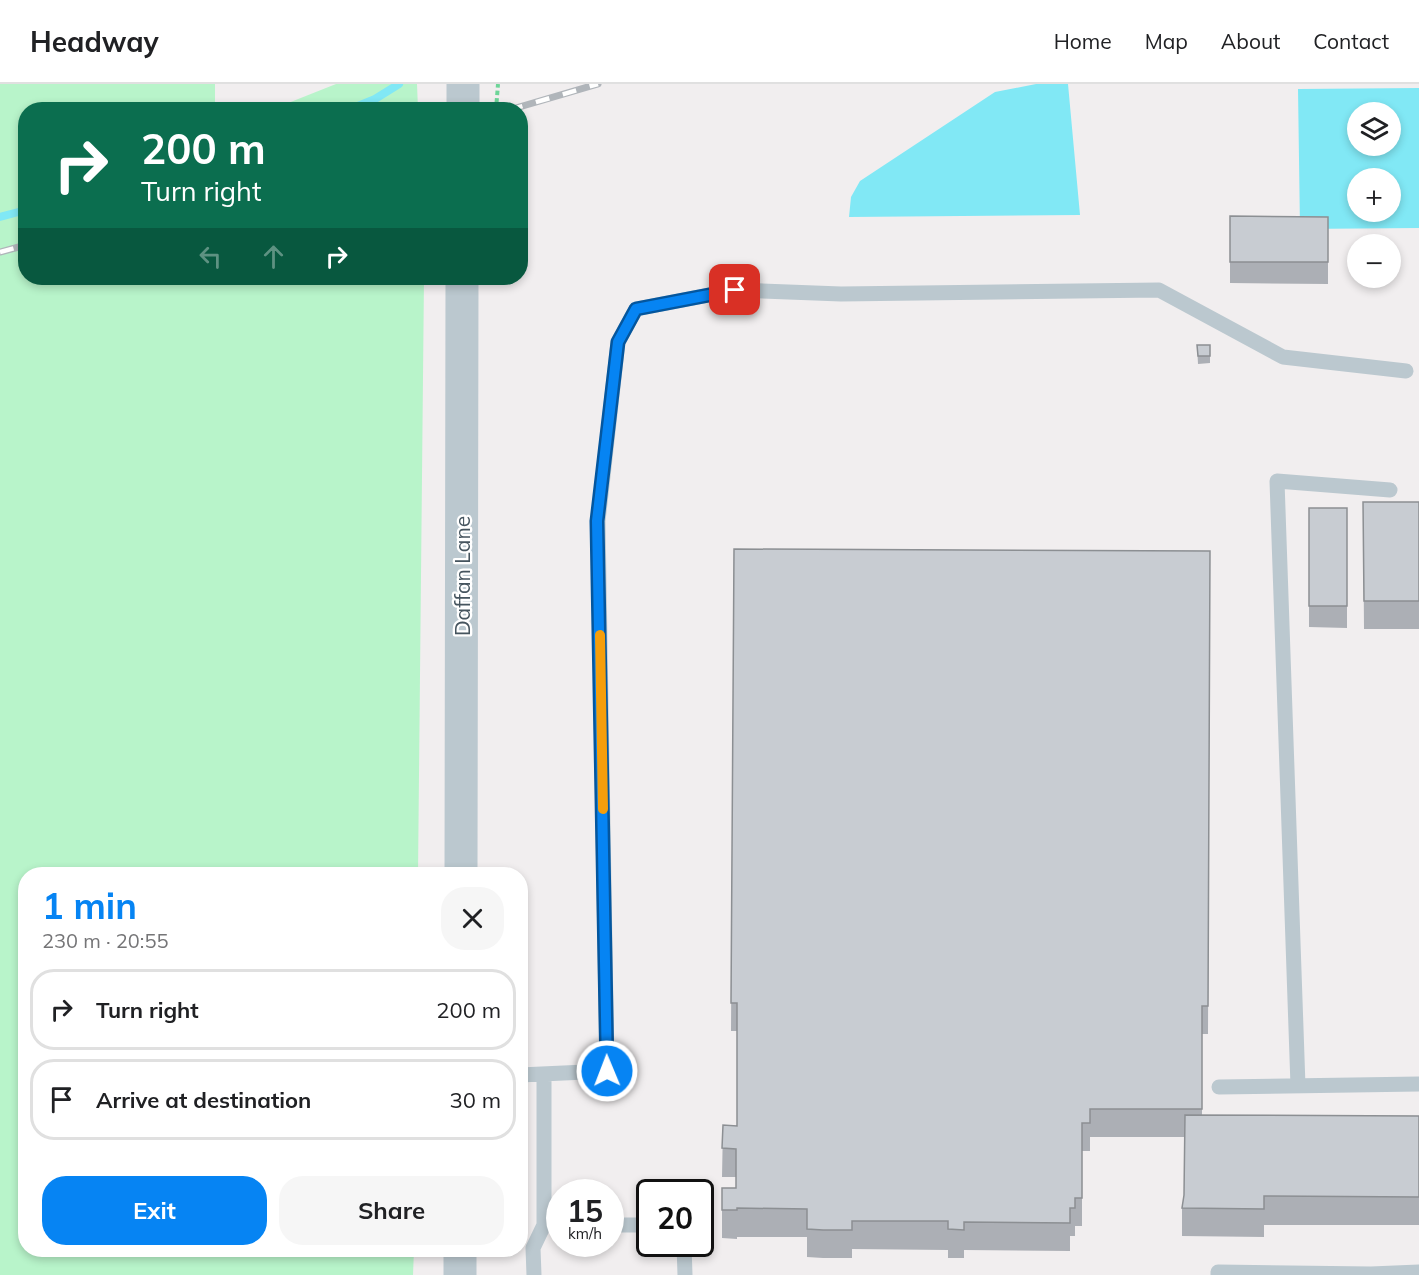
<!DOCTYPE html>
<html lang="en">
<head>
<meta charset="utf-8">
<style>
	body { margin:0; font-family:Mulish,sans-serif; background:#f6f6f6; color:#202124; height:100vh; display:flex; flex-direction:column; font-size:22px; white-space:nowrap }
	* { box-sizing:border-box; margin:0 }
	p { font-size:20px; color:#757577 }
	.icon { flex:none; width:33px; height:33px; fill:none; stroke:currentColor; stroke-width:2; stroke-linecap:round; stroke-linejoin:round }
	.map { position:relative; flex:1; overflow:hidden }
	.panel { position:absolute; left:18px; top:783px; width:510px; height:390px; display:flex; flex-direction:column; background:#fff; border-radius:24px; box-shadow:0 3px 9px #0003 }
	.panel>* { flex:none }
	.hud { position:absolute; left:18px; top:18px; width:510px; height:183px; border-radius:24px; box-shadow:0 3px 9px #0003; background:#0b6e4f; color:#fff; overflow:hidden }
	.controls { position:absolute; left:1347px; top:18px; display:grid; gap:12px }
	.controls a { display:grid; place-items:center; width:54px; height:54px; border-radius:50%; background:#fff; box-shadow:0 3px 9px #0003; font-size:30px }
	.speed { position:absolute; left:546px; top:1095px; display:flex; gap:12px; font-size:30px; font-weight:700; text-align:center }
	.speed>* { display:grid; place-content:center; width:78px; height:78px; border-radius:50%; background:#fff; box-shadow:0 3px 9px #0003; line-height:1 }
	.speed small { font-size:15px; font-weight:400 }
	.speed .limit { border:3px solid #111; border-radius:9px; background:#fff; color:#111 }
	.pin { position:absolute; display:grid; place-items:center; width:51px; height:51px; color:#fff; margin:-26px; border-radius:12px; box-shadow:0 3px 9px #0006 }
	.me { position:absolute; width:66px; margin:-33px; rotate:359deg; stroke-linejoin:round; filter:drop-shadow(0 0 4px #0008) }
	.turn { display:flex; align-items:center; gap:21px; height:126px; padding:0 24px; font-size:27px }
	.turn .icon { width:78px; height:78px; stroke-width:2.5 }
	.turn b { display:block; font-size:42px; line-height:51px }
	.lanes { display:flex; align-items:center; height:57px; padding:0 24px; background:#0003; justify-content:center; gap:30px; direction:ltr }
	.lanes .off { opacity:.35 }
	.round { display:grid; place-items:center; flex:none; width:63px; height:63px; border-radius:24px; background:#f6f6f6 }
	.summary { display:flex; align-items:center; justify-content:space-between; height:102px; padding:0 24px }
	h1 { font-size:36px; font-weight:700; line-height:45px; color:#0684f3 }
	.cta { display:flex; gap:12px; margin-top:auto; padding:12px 24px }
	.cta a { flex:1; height:69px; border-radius:24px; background:#0684f3; color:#fff; font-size:24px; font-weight:700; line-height:69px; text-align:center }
	.cta a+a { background:#f6f6f6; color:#202124 }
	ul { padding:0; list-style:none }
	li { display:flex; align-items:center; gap:18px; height:81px; margin:0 12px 9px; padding:0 12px; border:3px solid #e0e0e0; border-radius:24px }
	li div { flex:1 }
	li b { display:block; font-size:22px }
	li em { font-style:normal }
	header { display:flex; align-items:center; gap:36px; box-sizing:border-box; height:84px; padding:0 30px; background:#fff; border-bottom:2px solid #e0e0e0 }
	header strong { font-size:28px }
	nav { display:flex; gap:33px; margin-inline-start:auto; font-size:21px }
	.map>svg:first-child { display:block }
</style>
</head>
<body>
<header>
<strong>Headway</strong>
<nav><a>Home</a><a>Map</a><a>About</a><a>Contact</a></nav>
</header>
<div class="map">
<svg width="1419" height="1191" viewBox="0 0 1419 1191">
	<rect width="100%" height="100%" fill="#f1eeef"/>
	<path fill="#b8f4ca" d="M0,0H215V25L26,26V194H424L418,790H26V1166H414L413,1191H0Z
		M336,0H417L418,25H273Z"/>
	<path fill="#81e8f5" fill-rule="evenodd" d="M1036,0H1068L1080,131L849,133L851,113L860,97L995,8Z
		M1419,4V144L1300,145L1298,5ZM1358,28H1390V62H1358ZM1358,94H1390V128H1358Z"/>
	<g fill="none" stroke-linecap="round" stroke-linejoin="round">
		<path stroke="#81e8f5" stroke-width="8" d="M348,26L375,15L399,0
			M0,133L26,126"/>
		<path stroke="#6dd598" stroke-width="4" stroke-dasharray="4.5 3" stroke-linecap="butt" d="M496,26L498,0"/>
		<path stroke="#bbc8cf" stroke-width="15" d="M544,990V1141H560
			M520,991L607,987L598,437L618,258L636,225L735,206L841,210L1159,206L1283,273L1406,287
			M1298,1002L1277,397L1390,406
			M1219,1003L1419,1000
			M610,1141H650
			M684,1160L685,1191
			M534,1191L533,1164L544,1141
			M1218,1191V1188L1371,1190L1419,1188"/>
		<path stroke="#bbc8cf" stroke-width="33" d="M463,26V0
			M461,790L462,194
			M460,1191V1166"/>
		<defs>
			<path id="rail" d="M509,26L598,0
				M0,168L26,161"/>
		</defs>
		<use href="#rail" stroke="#b0b5ba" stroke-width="7"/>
		<use href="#rail" stroke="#fff" stroke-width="4.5" stroke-dasharray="14" stroke-linecap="butt"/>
	</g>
	<path fill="#acafb5" d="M1230,132L1328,133V200L1230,199Z
		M1197,261H1210V279L1198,280Z
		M1363,418H1419V545H1364Z
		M1309,424H1347V544L1309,543Z
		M734,465L1210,467L1208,950H1202V1031L1419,1032V1141H1264V1153L1182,1152V1124L1184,1111L1185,1053H1090V1067H1082V1142H1075V1152H1070V1167L964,1166V1174H948V1166L852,1165V1174H823L807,1173V1153H737V1155L722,1154V1104H736V1093H722L723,1041L737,1042V947H731Z"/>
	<path fill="#c8ccd2" stroke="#8c8f93" stroke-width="1.5" d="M1230,132L1328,133V178H1230Z
		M1197,261H1210V272H1198Z
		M1363,418H1419V517H1364Z
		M1309,424H1347V522H1309Z
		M734,465L1210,467L1208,922H1202V1025H1090V1039H1082V1114H1075V1124H1070V1139L964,1138V1146L948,1145V1137H852V1146H823L807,1145V1125L737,1124V1126H722V1104H736V1065L722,1064L723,1041L737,1042V919H731Z
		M1185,1031L1419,1032V1113L1264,1112V1125L1182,1124L1184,1111Z"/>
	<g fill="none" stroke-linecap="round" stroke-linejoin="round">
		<defs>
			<path id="route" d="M607,987L597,437L618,258L636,225L735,206"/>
		</defs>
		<use href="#route" stroke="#04569e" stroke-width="15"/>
		<use href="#route" stroke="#0684f3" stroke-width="10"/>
		<path stroke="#f59e0b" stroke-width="10" d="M600,551L603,725"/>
	</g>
	<g text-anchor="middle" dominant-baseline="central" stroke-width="4.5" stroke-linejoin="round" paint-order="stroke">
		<g font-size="21" fill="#45545e" stroke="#fff">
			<text transform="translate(462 492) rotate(-90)">Daffan Lane</text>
		</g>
	</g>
</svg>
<div class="controls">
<a><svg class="icon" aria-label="layers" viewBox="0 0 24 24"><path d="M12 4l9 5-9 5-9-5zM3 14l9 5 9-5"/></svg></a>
<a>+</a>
<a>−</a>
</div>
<div class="speed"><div>15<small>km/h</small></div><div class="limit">20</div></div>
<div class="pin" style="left:735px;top:206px;background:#d93025"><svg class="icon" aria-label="arrive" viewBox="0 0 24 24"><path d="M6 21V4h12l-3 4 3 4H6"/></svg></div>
<svg class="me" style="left:607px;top:987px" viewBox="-20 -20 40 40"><circle r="17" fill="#0684f3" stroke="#fff" stroke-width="3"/><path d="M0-11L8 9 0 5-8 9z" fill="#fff"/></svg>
<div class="hud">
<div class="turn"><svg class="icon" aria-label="right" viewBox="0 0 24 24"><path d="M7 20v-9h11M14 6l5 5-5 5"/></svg><div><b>200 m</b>Turn right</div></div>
<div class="lanes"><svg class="icon off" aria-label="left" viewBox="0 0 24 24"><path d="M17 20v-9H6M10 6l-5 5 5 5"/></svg><svg class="icon off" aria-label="ahead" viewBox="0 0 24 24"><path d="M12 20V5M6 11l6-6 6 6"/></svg><svg class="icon" aria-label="right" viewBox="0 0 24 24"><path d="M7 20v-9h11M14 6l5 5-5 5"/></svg></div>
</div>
<section class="panel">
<div class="summary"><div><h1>1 min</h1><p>230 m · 20:55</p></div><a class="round"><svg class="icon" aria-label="close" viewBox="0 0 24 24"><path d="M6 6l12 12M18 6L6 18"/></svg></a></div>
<ul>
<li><svg class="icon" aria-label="right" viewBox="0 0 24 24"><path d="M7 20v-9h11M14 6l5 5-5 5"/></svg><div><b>Turn right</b></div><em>200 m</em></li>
<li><svg class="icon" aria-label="arrive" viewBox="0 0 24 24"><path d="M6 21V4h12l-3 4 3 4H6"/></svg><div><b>Arrive at destination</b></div><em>30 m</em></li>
</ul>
<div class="cta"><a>Exit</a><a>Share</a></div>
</section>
</div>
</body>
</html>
